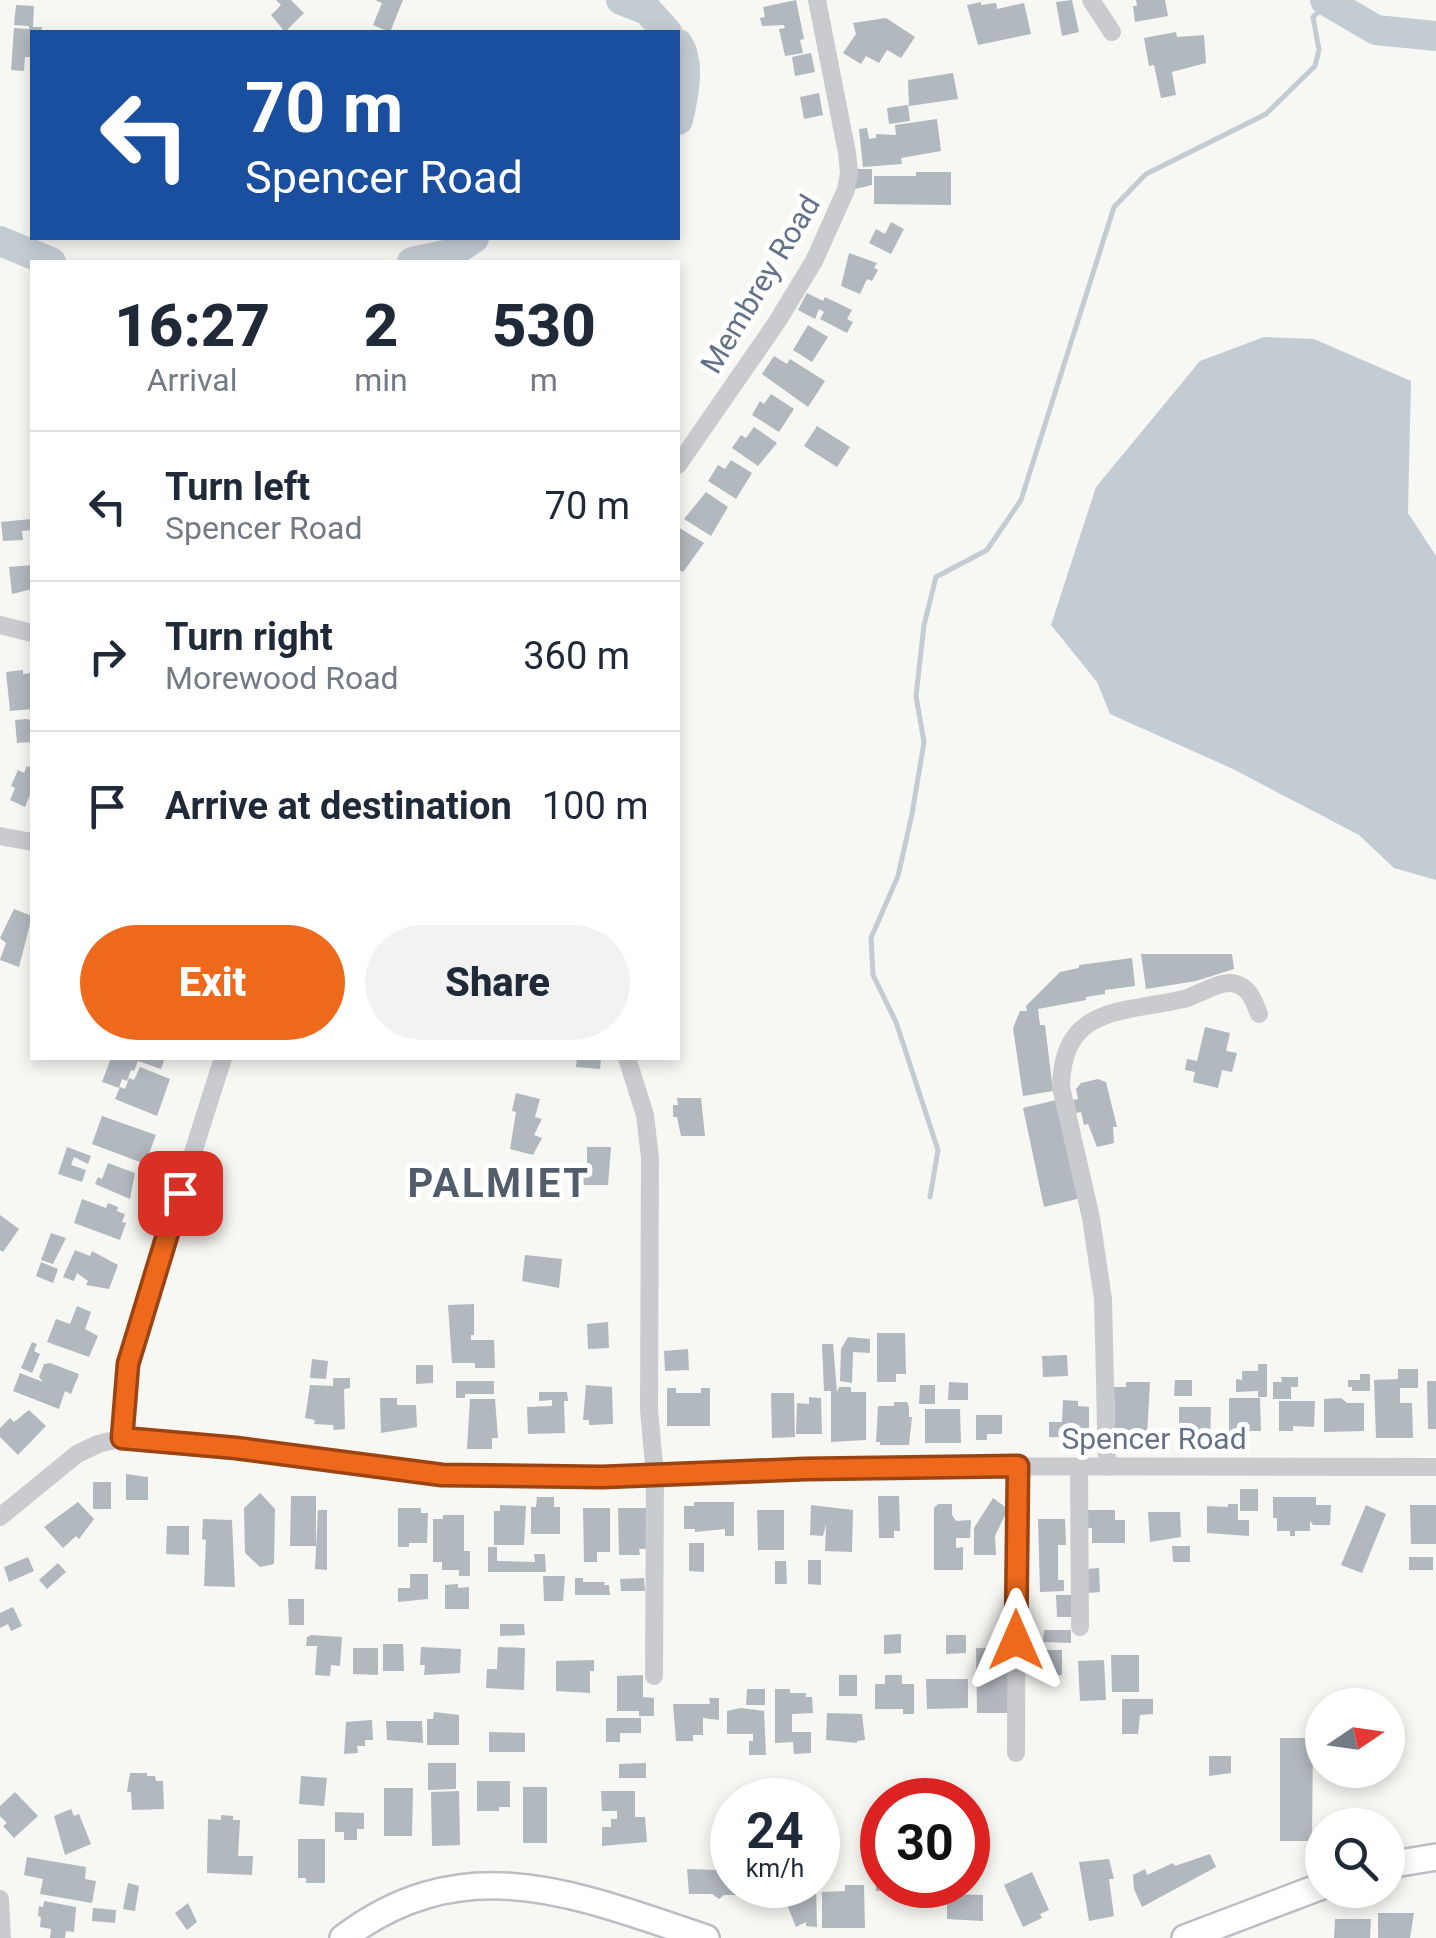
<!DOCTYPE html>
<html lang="en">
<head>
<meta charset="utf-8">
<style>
	body { margin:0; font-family:Roboto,sans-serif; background:#f2f2f3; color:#1f2937; height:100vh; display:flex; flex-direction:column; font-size:38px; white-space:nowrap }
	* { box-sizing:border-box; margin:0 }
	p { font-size:32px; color:#747a83 }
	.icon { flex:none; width:55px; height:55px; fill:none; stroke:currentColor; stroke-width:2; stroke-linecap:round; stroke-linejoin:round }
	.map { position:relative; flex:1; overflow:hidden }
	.drawer { position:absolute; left:30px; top:260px; width:650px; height:800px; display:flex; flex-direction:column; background:#fff; border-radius:0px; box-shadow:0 5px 15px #0003 }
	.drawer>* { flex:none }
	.hud { position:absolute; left:30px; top:30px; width:650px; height:210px; border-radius:0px; box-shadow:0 5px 15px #0003; background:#1a4fa0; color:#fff; overflow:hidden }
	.needle { width:65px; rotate:77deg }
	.fabs { position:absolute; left:1305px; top:1688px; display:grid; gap:20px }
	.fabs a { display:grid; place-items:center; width:100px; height:100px; border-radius:50%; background:#fff; box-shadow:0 5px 15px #0003; font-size:50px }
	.speed { position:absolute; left:710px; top:1778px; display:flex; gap:20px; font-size:50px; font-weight:700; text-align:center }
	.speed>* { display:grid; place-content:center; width:130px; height:130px; border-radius:50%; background:#fff; box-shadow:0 5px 15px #0003; line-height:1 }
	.speed small { font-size:25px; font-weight:400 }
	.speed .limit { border:15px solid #d22; background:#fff; color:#111 }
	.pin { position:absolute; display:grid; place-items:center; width:85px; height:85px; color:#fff; margin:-42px; border-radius:20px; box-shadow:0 5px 15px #0006 }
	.me { position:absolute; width:110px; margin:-55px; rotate:0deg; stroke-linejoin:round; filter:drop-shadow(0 0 8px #0008) }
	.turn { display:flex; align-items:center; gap:35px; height:210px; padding:0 50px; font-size:45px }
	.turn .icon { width:130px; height:130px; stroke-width:2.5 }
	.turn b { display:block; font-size:70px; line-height:85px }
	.eta { display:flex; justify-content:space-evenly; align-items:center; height:170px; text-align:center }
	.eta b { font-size:60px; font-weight:800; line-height:70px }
	.button { display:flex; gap:20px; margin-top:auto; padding:20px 50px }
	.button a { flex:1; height:115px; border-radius:60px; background:#ef691c; color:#fff; font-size:40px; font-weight:800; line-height:115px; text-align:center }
	.button a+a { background:#f2f2f3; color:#1f2937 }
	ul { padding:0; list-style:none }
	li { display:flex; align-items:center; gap:30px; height:150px; padding:0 50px; border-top:2px solid #e0e1e3 }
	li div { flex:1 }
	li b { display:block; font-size:38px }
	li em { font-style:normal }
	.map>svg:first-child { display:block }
</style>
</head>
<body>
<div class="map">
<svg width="1436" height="1938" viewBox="0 0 1436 1938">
	<rect width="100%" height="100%" fill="#f7f7f3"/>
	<path fill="#c4ccd3" d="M1264,337L1314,339L1411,381L1408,513L1436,556V880L1394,868L1359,835L1233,769L1110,714L1097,682L1051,625L1096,487L1200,361Z"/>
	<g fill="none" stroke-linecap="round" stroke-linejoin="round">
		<path stroke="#c4ccd3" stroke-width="5" d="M930,1197L938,1150L896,1022L873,975L871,938L898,876L912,814L924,742L916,696L924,625L936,577L987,550L1021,500L1114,207L1146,174L1266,114L1315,66L1319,50L1313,17L1327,4"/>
		<path stroke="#c4ccd3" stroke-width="30" d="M621,0L647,10L667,32
			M1325,0L1376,30L1436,36
			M678,44C691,62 683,99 678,120
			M0,241L51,262
			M412,262L450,254L474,238"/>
	</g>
	<path fill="#b1b8be" d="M276,0H291L304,13L285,32L271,15L281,5Z
		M375,0H403L390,32L373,25L382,3Z
		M796,0L804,39L800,40L803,53L785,56L779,29L785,28L784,25L762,26L760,18L765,17L763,7Z
		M1072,0L1079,32L1062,36L1056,2Z
		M1136,0H1165L1168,16L1135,22L1133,6H1137Z
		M981,2V5L996,3L997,9L1024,3L1031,34L978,45L967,5Z
		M16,5L34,6L33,27H42L41,32H32V57H25L24,71L11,70L14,28L29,29V26L14,25Z
		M886,18L915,37L901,58L887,50L879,63L866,56L861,64L843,53L856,34L853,23Z
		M1176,32L1177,37L1204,35L1206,63L1172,72L1176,95L1161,98L1154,65L1149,66L1144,38Z
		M811,53L815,72L795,76L792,57Z
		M953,73L958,99L909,106L908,80Z
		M819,93L823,115L804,119L800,97Z
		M908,105L910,121L889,124L887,108Z
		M937,119L941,151L901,158L902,164L863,167L859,129L867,128L869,139L876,138V134L896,135L895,125Z
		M855,169H872V185L855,189Z
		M916,172H951V205L874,204V176H916Z
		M891,222L904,229L891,254L869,243L876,229L885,234Z
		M849,253L877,263L874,268L878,270L872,281L867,279L860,294L841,286Z
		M807,293L823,301L825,297L852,310L847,319L853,322L847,333L820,319L824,312L819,309L815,319L798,310Z
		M808,325L828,337L812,362L793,350Z
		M774,356L787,364L790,359L825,381L808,407L762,374Z
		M771,394L794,409L779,432L752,415L760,401L764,404Z
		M817,426L850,447L837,467L804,446Z
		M754,427L777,443L758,466L732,448L741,435L746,438Z
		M731,460L752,473L736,499L708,481L718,465L725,469Z
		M706,492L728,507L711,536L684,519Z
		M31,519L32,530L22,531L23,540L3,541L1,522Z
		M678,527L704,543L683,572L678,569Z
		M32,565V589L12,594L9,567Z
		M23,670V674L32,673V709L10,711L6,672Z
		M26,719L32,720V742L17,743L15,720Z
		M27,766L32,768V790L25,807L10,800L15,788L11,786L18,770L24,773Z
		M14,909L32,916L19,967L0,960L6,943L0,938Z
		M1141,954H1232L1234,969L1196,981L1146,989Z
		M1132,958L1135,986L1105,990V994L1086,997V1000L1038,1009L1040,1025H1045L1053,1091L1023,1096L1013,1028L1020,1011H1027L1026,1006L1060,972L1079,968V965Z
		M1205,1027L1230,1033L1226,1051L1237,1053L1232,1072L1222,1070L1218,1088L1193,1082L1195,1072L1185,1070L1187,1059L1197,1061Z
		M111,1058L135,1060L131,1058H165L161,1069L138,1061L134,1071L131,1070L127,1081L122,1079L119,1088L102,1082Z
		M577,1058H601L600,1069L576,1067Z
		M140,1067L170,1079L157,1116L115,1099L120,1087L125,1089L129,1078L134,1080Z
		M1098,1079L1106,1082L1117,1127H1113L1114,1143L1097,1147L1088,1124L1084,1125L1081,1112L1076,1113L1073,1100L1078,1099L1076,1089L1081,1083Z
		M516,1093L540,1099L535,1117L542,1119L534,1135L542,1138L533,1155L510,1149L516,1112L512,1111Z
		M677,1098H701L705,1136H681L677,1117H673V1105H678Z
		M1056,1100L1081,1198L1044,1207L1023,1108Z
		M102,1116L156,1135L145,1164L92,1144Z
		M67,1147L91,1156L88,1164L74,1157L71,1165L86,1170L82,1182L58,1174Z
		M587,1147H611L608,1185H582V1164H587Z
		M108,1163L135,1173L130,1199L95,1184L98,1177L102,1179Z
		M82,1199L106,1208L108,1203L118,1207L117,1211L125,1214L122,1222L126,1223L120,1240L74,1223Z
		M0,1215L19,1229L3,1252L0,1250Z
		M51,1233L66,1238L53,1264L41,1260Z
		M75,1250L90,1256L92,1251L118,1265L109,1289L86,1285L88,1281L77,1273L74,1281L63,1277Z
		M525,1255L562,1259L559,1288L522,1281Z
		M41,1262L58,1269L53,1283L36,1276Z
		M474,1304V1335H471V1340H494L495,1368H475V1363H452L448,1305Z
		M77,1306L91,1312L85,1329L98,1336L89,1357L47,1342L56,1319L70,1324Z
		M608,1322L609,1348L588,1349L587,1324Z
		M877,1333H905L906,1374H896V1382H877Z
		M848,1337L870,1339V1353L853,1352L852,1383L840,1381L841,1349Z
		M32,1342L37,1344L34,1351L40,1354L32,1373L21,1368Z
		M822,1344H833L837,1392L839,1387H851V1392H866V1440L831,1442V1391H824Z
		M688,1349L689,1370L665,1371L664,1351Z
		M1067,1355L1068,1376L1043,1377L1042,1356Z
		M312,1359L328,1361L326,1379L310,1378Z
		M50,1363L79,1374L71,1394L65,1391L59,1409L13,1391L20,1373L43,1382L39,1377L44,1364Z
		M1258,1364H1267V1397H1258V1391L1236,1392V1379L1242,1380V1371H1258Z
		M416,1365H433V1383L416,1384Z
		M1398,1369H1418V1388H1400V1403H1412L1413,1438H1376L1374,1380L1398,1379Z
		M1360,1374H1370V1391H1352V1387H1348V1380H1360Z
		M1281,1377H1298V1387H1291V1399H1273V1382H1282Z
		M333,1378H350V1388L344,1389L345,1429L334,1430L333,1425L314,1424L315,1420L305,1418L310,1385L333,1386Z
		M1175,1380H1192V1396H1174Z
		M456,1381H494V1394H465V1398H456Z
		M1427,1381H1436V1429H1428Z
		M949,1382L968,1383V1400H948Z
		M1126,1382H1150L1147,1436L1115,1433L1114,1387H1126Z
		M586,1385L612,1387L613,1424L589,1425V1420H583Z
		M920,1385H935V1404H919Z
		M667,1388H676V1393H701V1388H710V1426H667Z
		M539,1392H567L568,1401H564L565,1433L528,1434L527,1407L552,1406V1400L539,1401Z
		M771,1393H794L795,1437L772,1438Z
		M809,1397L821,1398L822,1434H796L797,1403L809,1404Z
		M380,1398H397V1405H416L417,1427L381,1433Z
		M1229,1398H1260L1261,1431H1229Z
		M1341,1398L1347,1403H1364V1431L1324,1432V1399Z
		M470,1399H495L498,1438H492V1449H467Z
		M1063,1400L1078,1401V1406L1089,1407V1438L1049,1437V1422H1062Z
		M1279,1401H1315L1314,1427L1293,1426V1431H1279Z
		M894,1402H907L909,1407V1417H912L909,1445H880V1442H876L878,1406H894Z
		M1179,1407H1211L1210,1440H1179Z
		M925,1409H960L961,1443H925Z
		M29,1410L46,1426L18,1455L0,1437V1428L10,1418L14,1422Z
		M976,1415H1002V1434H987V1440H976Z
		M126,1474L148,1477V1500H126Z
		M93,1482H111V1509H93Z
		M1240,1489H1258V1511H1240Z
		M260,1493L275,1509L274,1564L260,1567L245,1553L244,1508Z
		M291,1496H316V1546H290Z
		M878,1496H899L900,1531H894V1538H879Z
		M537,1497H554V1507H560V1534H531V1507H536Z
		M1273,1497H1316V1505H1331L1330,1525H1313L1310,1521V1531H1295V1536H1290V1531H1277V1518H1273Z
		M993,1498L1008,1509L995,1536L996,1555H974V1528Z
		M78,1502L94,1519L79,1539L76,1536L63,1548L44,1527Z
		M694,1502H734V1536H725V1529L695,1532V1529H684V1506H694Z
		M938,1504H952V1515L956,1521L971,1520L970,1538H956V1548L963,1547V1570H934V1508Z
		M1228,1504H1238V1520H1249V1536L1207,1533V1506L1228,1507Z
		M500,1505L526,1506L524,1545H494V1511H500Z
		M811,1505L853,1510L852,1552L825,1551L826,1524L823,1536L810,1535Z
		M1366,1505L1386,1514L1362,1573L1341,1565Z
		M1410,1505H1436V1544H1411Z
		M398,1508H421V1513H428L427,1543H409V1547H398Z
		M583,1508H610V1552H597V1562H584Z
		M618,1508H648V1549H639L640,1555H619Z
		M318,1510H327V1570L315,1569Z
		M757,1510H784V1550H758Z
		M1088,1510H1115V1520H1125V1543H1092V1528H1087Z
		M1148,1512H1180L1181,1537L1150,1542Z
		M443,1515H464V1551H470V1576H459V1570H442V1562H433V1519H443Z
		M203,1519L232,1520L235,1587L204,1586L206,1540L202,1539Z
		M1038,1519H1065L1066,1545H1058V1580H1064V1591L1040,1592Z
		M167,1526H189V1555L166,1554Z
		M689,1543H704V1572L689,1571Z
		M1172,1546H1190V1562H1173Z
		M488,1547H497V1561L535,1562L534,1554H545L546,1572H488Z
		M28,1557L34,1571L9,1582L4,1567Z
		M1409,1557H1433V1570H1409Z
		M808,1560H821V1585L808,1584Z
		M775,1561H786L787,1584H775Z
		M58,1563L66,1572L47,1589L39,1580Z
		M1099,1568L1100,1592L1088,1593L1087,1569Z
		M410,1574H428V1599L398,1602V1588H410Z
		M543,1576H565L563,1601H544Z
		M575,1578H583V1582H605L604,1585H609L610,1595H575Z
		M644,1578L645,1591H621L620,1579Z
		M458,1584V1588L469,1587V1609H445V1585Z
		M1056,1595H1071V1617H1057Z
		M288,1599H304V1625H289Z
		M13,1607L22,1626L11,1631L8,1624L0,1628V1613Z
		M500,1624H524L525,1635L500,1636Z
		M1044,1630H1071V1643L1043,1642Z
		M901,1634V1653L884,1654V1635Z
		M311,1635L342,1637L340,1666L331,1665L330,1676L315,1675L317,1646H306L307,1637Z
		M946,1635H966V1653L946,1654Z
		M383,1644H403L404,1671H383Z
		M421,1647L461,1649L460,1673L424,1675L425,1665H420Z
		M498,1647L525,1648L524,1690L486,1688L487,1669H497Z
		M353,1648H378V1675L353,1674Z
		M976,1648H1000V1663H1008V1713H977Z
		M1030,1650H1062V1675H1036V1671H1026V1654H1030Z
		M1111,1655H1139V1692H1112Z
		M594,1660V1671H590V1693L556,1691V1661Z
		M1104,1660L1106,1700L1080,1701L1078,1661Z
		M643,1675V1697L654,1698V1716H639V1711H617V1676Z
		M839,1675H857V1696H839Z
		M885,1675H902V1684H914V1714H903V1709H875V1684H885Z
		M926,1679H968V1708L927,1709Z
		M747,1689H765V1705H746Z
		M775,1689H790V1693H806V1697H812L813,1713L792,1714V1732H811V1753L794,1754L793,1742L775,1743Z
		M709,1698H719V1720L703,1718V1735H693V1741H676L673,1704H710Z
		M1122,1699H1153V1714L1140,1715L1138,1734H1122Z
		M741,1708L764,1711L766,1755H749V1741H753V1734H727V1711Z
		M434,1712L459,1715V1745H427V1719H433Z
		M827,1713L862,1714L865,1740L857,1741V1743L826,1740Z
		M606,1718H641V1733H620V1742H606Z
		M372,1720L373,1740H365V1746H357L358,1753L344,1754L346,1722Z
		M386,1721H422L423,1743L387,1740Z
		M489,1732L525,1733V1752H489Z
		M1280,1738H1313L1312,1841H1280Z
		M1209,1756H1231V1773L1209,1776Z
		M428,1763H456V1789L428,1790Z
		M646,1763V1778H619V1764Z
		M130,1773H147V1776H155L156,1781H163L164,1809L132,1810L131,1792H127Z
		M301,1776L327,1778L324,1806L299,1804Z
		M477,1781H510V1807H499V1811H477Z
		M523,1787H547V1843H523Z
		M384,1788H413L412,1836H384Z
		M459,1791L460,1845L432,1846L431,1792Z
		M601,1791H635V1817H645L647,1842L602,1846V1827H611V1819H617V1811H602Z
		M15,1792L38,1816L14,1838L3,1826L7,1823L0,1816V1806Z
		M71,1809L74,1816L79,1814L91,1844L65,1855L54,1816Z
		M335,1812L364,1813V1829H357V1840H344V1832H335Z
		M221,1815L233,1816V1820H240L238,1856H253L252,1875L207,1873L208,1819L221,1820Z
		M298,1839H325V1883H306V1878H298Z
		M1210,1854L1216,1867L1142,1907L1134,1889L1133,1875L1145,1869L1147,1875L1173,1863L1175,1866Z
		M27,1857L86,1867L85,1879L96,1881L92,1903L40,1894L43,1879L24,1875Z
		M1109,1859L1114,1879H1109L1114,1916L1089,1921L1079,1862Z
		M876,1867H882V1885H906L903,1890L876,1891Z
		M687,1869L717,1870V1873L732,1876V1885H741V1895H724L719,1899L712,1894H689Z
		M1032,1872L1049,1910L1040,1914L1042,1918L1023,1927L1004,1885Z
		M128,1883L139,1886L135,1911L123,1909Z
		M787,1885H816L817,1927L806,1926V1922L796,1927L788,1907L778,1906V1897L785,1895Z
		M845,1885H864L865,1928H822V1892L845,1891Z
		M947,1894L983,1895V1921L947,1919Z
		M44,1901L76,1907L74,1932L66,1931L65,1938H50L51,1929L40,1927L41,1917L38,1916L39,1906L43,1907Z
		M188,1903L197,1922L187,1930L175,1913Z
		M93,1908L116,1910L115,1923L92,1921Z
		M1378,1913H1414L1410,1938H1378Z
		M1335,1919H1371L1370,1938H1334Z"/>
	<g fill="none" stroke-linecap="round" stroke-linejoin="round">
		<defs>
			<path id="secondary" d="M1388,1865L1436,1857
				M343,1938C465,1846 577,1895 706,1938
				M1185,1938L1322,1886"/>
		</defs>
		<use href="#secondary" stroke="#bbbec4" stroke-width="30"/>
		<path stroke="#c9cbcf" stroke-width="18" d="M1091,0L1112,32
			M678,465L777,322L814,261L846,190L849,172L847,153L817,0
			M0,625L32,633
			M0,836L32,842
			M627,1058L645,1115L650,1158L649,1410L655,1475L654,1676
			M123,1438V1395L137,1329L223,1058
			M1079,1467L1080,1627
			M1107,1467L1103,1299L1091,1218L1061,1087C1062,1005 1123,1013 1184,999C1199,995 1221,979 1236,984C1250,988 1254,1002 1259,1014
			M0,1517L77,1454L98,1444L123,1438L236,1448L442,1475L538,1477L938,1466L1436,1467
			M1016,1753L1017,1466
			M0,1899L2,1938"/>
		<use href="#secondary" stroke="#fff" stroke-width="25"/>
	</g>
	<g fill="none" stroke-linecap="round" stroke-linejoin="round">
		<defs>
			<path id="route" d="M180,1193L128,1364L122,1438L236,1448L442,1475L602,1477L805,1469L1018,1466L1016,1640"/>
		</defs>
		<use href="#route" stroke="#9b4412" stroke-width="25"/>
		<use href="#route" stroke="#ef691c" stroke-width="18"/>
	</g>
	<g text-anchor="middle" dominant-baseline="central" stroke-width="10" stroke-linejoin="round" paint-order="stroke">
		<g font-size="30" fill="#647287" stroke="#fff">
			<text transform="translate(760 284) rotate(-59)">Membrey Road</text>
			<text x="1154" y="1438">Spencer Road</text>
		</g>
		<g font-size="40" font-weight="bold" letter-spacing="2.5" fill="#525d6b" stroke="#fff">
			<text x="499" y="1183">PALMIET</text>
		</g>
	</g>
</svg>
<div class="fabs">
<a><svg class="needle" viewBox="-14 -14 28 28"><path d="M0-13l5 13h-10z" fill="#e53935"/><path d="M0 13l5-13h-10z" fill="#747a83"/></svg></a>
<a><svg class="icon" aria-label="search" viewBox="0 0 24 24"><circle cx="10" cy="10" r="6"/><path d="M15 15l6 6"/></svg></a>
</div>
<div class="speed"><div>24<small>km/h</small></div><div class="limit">30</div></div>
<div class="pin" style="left:180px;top:1193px;background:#d93025"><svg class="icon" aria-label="arrive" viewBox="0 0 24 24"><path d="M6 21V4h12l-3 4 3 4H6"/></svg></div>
<svg class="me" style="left:1016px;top:1640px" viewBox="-20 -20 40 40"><path d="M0-17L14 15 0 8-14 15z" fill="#ef691c" stroke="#fff" stroke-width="4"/></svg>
<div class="hud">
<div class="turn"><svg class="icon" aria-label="left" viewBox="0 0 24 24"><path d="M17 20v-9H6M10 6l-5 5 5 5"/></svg><div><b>70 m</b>Spencer Road</div></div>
</div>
<section class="drawer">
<div class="eta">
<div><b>16:27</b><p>Arrival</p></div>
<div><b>2</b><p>min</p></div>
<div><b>530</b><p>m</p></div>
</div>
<ul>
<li><svg class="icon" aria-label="left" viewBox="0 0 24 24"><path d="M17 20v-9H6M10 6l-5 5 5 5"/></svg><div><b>Turn left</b><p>Spencer Road</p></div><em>70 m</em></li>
<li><svg class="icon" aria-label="right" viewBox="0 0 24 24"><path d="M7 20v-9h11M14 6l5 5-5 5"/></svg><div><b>Turn right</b><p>Morewood Road</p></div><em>360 m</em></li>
<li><svg class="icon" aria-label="arrive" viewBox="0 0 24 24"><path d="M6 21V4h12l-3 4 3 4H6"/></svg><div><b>Arrive at destination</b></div><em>100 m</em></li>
</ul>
<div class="button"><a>Exit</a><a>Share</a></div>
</section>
</div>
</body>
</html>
